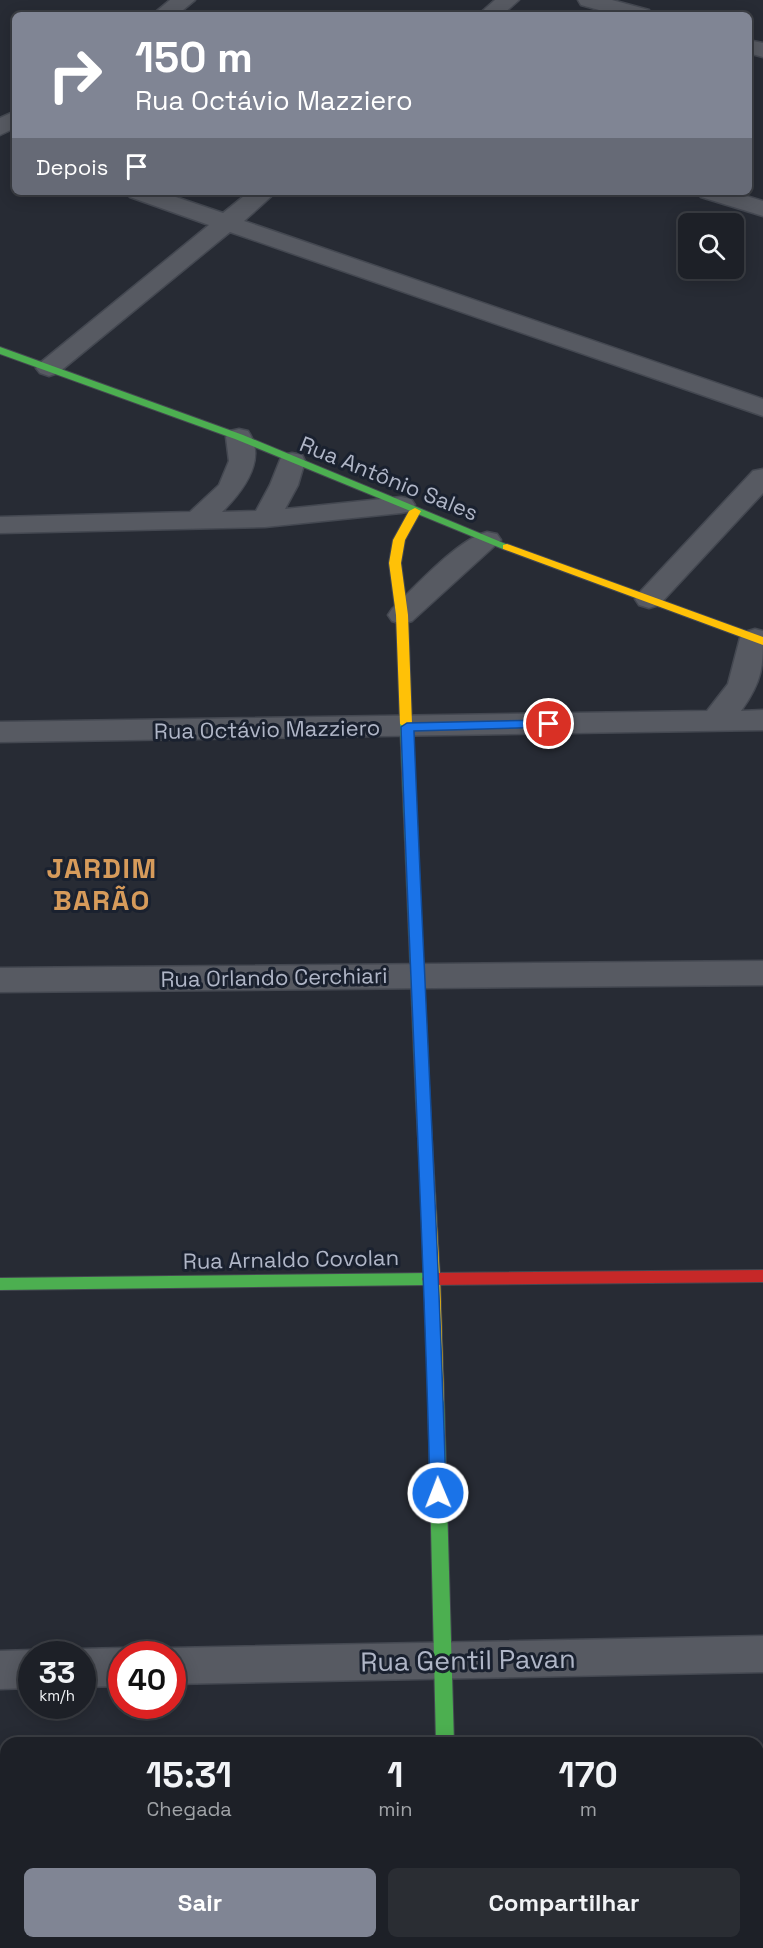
<!DOCTYPE html>
<html lang="pt">
<head>
<meta charset="utf-8">
<style>
	body { margin:0; font-family:"Space Grotesk",sans-serif; background:#2a2d33; color:#f1f3f6; height:100vh; display:flex; flex-direction:column; font-size:22px; white-space:nowrap }
	* { box-sizing:border-box; margin:0 }
	p { font-size:20px; color:#a0a3a7 }
	.icon { flex:none; width:33px; height:33px; fill:none; stroke:currentColor; stroke-width:2; stroke-linecap:round; stroke-linejoin:round }
	.map { position:relative; flex:1; overflow:hidden }
	.details { position:absolute; left:0px; top:1737px; width:764px; height:212px; display:flex; flex-direction:column; background:#1d2027; border-radius:18px 18px 0 0; box-shadow:0 3px 15px #0003,0 0 0 2px #3b3e44 }
	.details>* { flex:none }
	.top-card { position:absolute; left:12px; top:12px; width:740px; height:183px; border-radius:9px; box-shadow:0 3px 15px #0003,0 0 0 2px #3b3e44; background:#808594; color:#fff; overflow:hidden }
	.tools { position:absolute; left:678px; top:213px; display:grid; gap:12px }
	.tools a { display:grid; place-items:center; width:66px; height:66px; border-radius:9px; background:#1d2027; box-shadow:0 3px 15px #0003,0 0 0 2px #3b3e44; font-size:30px }
	.speed { position:absolute; left:18px; top:1641px; display:flex; gap:12px; font-size:30px; font-weight:700; text-align:center }
	.speed>* { display:grid; place-content:center; width:78px; height:78px; border-radius:50%; background:#1d2027; box-shadow:0 3px 15px #0003,0 0 0 2px #3b3e44; line-height:1 }
	.speed small { font-size:15px; font-weight:400 }
	.speed .limit { border:9px solid #d22; background:#fff; color:#111 }
	.pin { position:absolute; display:grid; place-items:center; width:51px; height:51px; color:#fff; margin:-26px; border:3px solid #fff; border-radius:50%; box-shadow:0 2px 6px #0007 }
	.me { position:absolute; width:66px; margin:-33px; rotate:359deg; stroke-linejoin:round; filter:drop-shadow(0 0 4px #0008) }
	.turn { display:flex; align-items:center; gap:21px; height:126px; padding:0 24px; font-size:27px }
	.turn .icon { width:78px; height:78px; stroke-width:2.5 }
	.turn b { display:block; font-size:42px; line-height:51px }
	.then { display:flex; align-items:center; height:57px; padding:0 24px; background:#0003; gap:12px; font-size:22px }
	.eta { display:flex; justify-content:space-evenly; align-items:center; height:102px; text-align:center }
	.eta b { font-size:36px; font-weight:600; line-height:42px }
	.action { display:flex; gap:12px; margin-top:auto; padding:12px 24px }
	.action a { flex:1; height:69px; border-radius:9px; background:#808594; color:#fff; font-size:24px; font-weight:600; line-height:69px; text-align:center }
	.action a+a { background:#2a2d33; color:#f1f3f6 }
	.map>svg:first-child { display:block }
</style>
</head>
<body>
<div class="map">
<svg width="763" height="1948" viewBox="0 0 763 1948">
	<rect width="100%" height="100%" fill="#272b34"/>
	<g fill="none" stroke-linecap="round" stroke-linejoin="round">
		<defs>
			<path id="street" d="M170,0H195L177,15H152Z
				M495,0H519L502,15H478Z
				M578,0H612L649,10L652,15H617L581,5Z
				M748,40L763,43V57L748,53Z
				M15,111V128L0,135V118Z
				M126,192H161L223,213L249,192H276L244,221L763,399V416L230,232L58,373L49,376L40,373L36,368L40,363L209,225L130,197Z
				M697,192H733L763,201V216L701,197Z
				M239,429L248,431C268,460 242,492 222,512L256,511L270,485L282,455L292,453L302,455L305,461L298,485L285,509L401,497L411,499L415,505L411,511L401,513L265,527L0,533V517L190,512L219,485L229,461L226,437L230,431Z
				M763,469V493L659,605L649,608L639,605L635,599L639,593L753,471Z
				M487,532L497,534L501,540L412,621L402,624L392,621L388,615L392,609C415,587 458,539 487,532Z
				M755,629L763,631C763,667 763,680 741,711L763,710V730L0,742V722L707,711L728,684L740,638L745,632Z
				M763,961V985L0,992V968Z
				M763,1636V1672L172,1684V1654H157L172,1648Z
				M122,1648L137,1654H122V1686L82,1687V1654H69L82,1649Z
				M32,1650L43,1654H32V1688L0,1689V1651Z
				M429,1942H473V1948H429Z"/>
			<path id="fast" d="M0,347L243,435L513,547L511,549H503L235,439L0,354Z
				M406,720L412,724L430,1104L428,1108H418L416,1104L400,724Z
				M429,1273L434,1275L436,1279L434,1283L429,1285L0,1290V1278Z
				M436,1394L442,1395L444,1400L454,1743H436L428,1400L430,1395Z"/>
			<path id="slow" d="M415,508L421,511L405,540L401,563L408,615L412,724L406,728L400,724L396,615L389,563L393,540L409,511Z
				M507,544L763,637V645L503,549V545Z
				M423,1099L428,1100L430,1104L440,1278L444,1400L442,1405L436,1406L430,1405L428,1400L426,1278L416,1104L418,1100Z"/>
			<path id="jam" d="M763,1270V1282L429,1285L424,1283L422,1279L424,1275L429,1273Z"/>
		</defs>
		<use href="#street" stroke="#444851" stroke-width="3"/>
		<use href="#fast" stroke="#444851" stroke-width="2"/>
		<use href="#slow" stroke="#444851" stroke-width="2"/>
		<use href="#jam" stroke="#444851" stroke-width="2"/>
		<use href="#street" fill="#575a62" fill-rule="evenodd"/>
		<use href="#fast" fill="#4caf50" fill-rule="evenodd"/>
		<use href="#slow" fill="#ffc107" fill-rule="evenodd"/>
		<use href="#jam" fill="#c62828" fill-rule="evenodd"/>
	</g>
	<path fill="#1a73e8" stroke="#114b97" stroke-width="1.5" d="M549,720L554,721L555,724L554,727L414,731C424,985 439,1239 446,1493L444,1498L438,1500L432,1498L430,1493C424,1238 410,983 401,727L407,723Z"/>
	<g text-anchor="middle" dominant-baseline="central" stroke-width="6" stroke-linejoin="round" paint-order="stroke">
		<g font-size="22" fill="#b0b6c7" stroke="#1a212f">
			<text transform="translate(389 478) rotate(22)">Rua Antônio Sales</text>
			<text transform="translate(267 729) rotate(-1)">Rua Octávio Mazziero</text>
			<text transform="translate(274 977) rotate(-1)">Rua Orlando Cerchiari</text>
			<text transform="translate(291 1259) rotate(-1)">Rua Arnaldo Covolan</text>
		</g>
		<g font-size="27" fill="#b0b6c7" stroke="#1a212f">
			<text transform="translate(468 1660) rotate(-1)">Rua Gentil Pavan</text>
		</g>
		<g font-size="28" font-weight="bold" letter-spacing="1.5" fill="#d69b5b" stroke="#1a212f">
			<text x="102" y="868">JARDIM<tspan x="102" dy="32">BARÃO</tspan></text>
		</g>
	</g>
</svg>
<div class="tools">
<a><svg class="icon" aria-label="search" viewBox="0 0 24 24"><circle cx="10" cy="10" r="6"/><path d="M15 15l6 6"/></svg></a>
</div>
<div class="speed"><div>33<small>km/h</small></div><div class="limit">40</div></div>
<div class="pin" style="left:549px;top:724px;background:#d93025"><svg class="icon" aria-label="arrive" viewBox="0 0 24 24"><path d="M6 21V4h12l-3 4 3 4H6"/></svg></div>
<svg class="me" style="left:438px;top:1493px" viewBox="-20 -20 40 40"><circle r="17" fill="#1a73e8" stroke="#fff" stroke-width="3"/><path d="M0-11L8 9 0 5-8 9z" fill="#fff"/></svg>
<div class="top-card">
<div class="turn"><svg class="icon" aria-label="right" viewBox="0 0 24 24"><path d="M7 20v-9h11M14 6l5 5-5 5"/></svg><div><b>150 m</b>Rua Octávio Mazziero</div></div>
<div class="then">Depois<svg class="icon" aria-label="arrive" viewBox="0 0 24 24"><path d="M6 21V4h12l-3 4 3 4H6"/></svg></div>
</div>
<section class="details">
<div class="eta">
<div><b>15:31</b><p>Chegada</p></div>
<div><b>1</b><p>min</p></div>
<div><b>170</b><p>m</p></div>
</div>
<div class="action"><a>Sair</a><a>Compartilhar</a></div>
</section>
</div>
</body>
</html>
